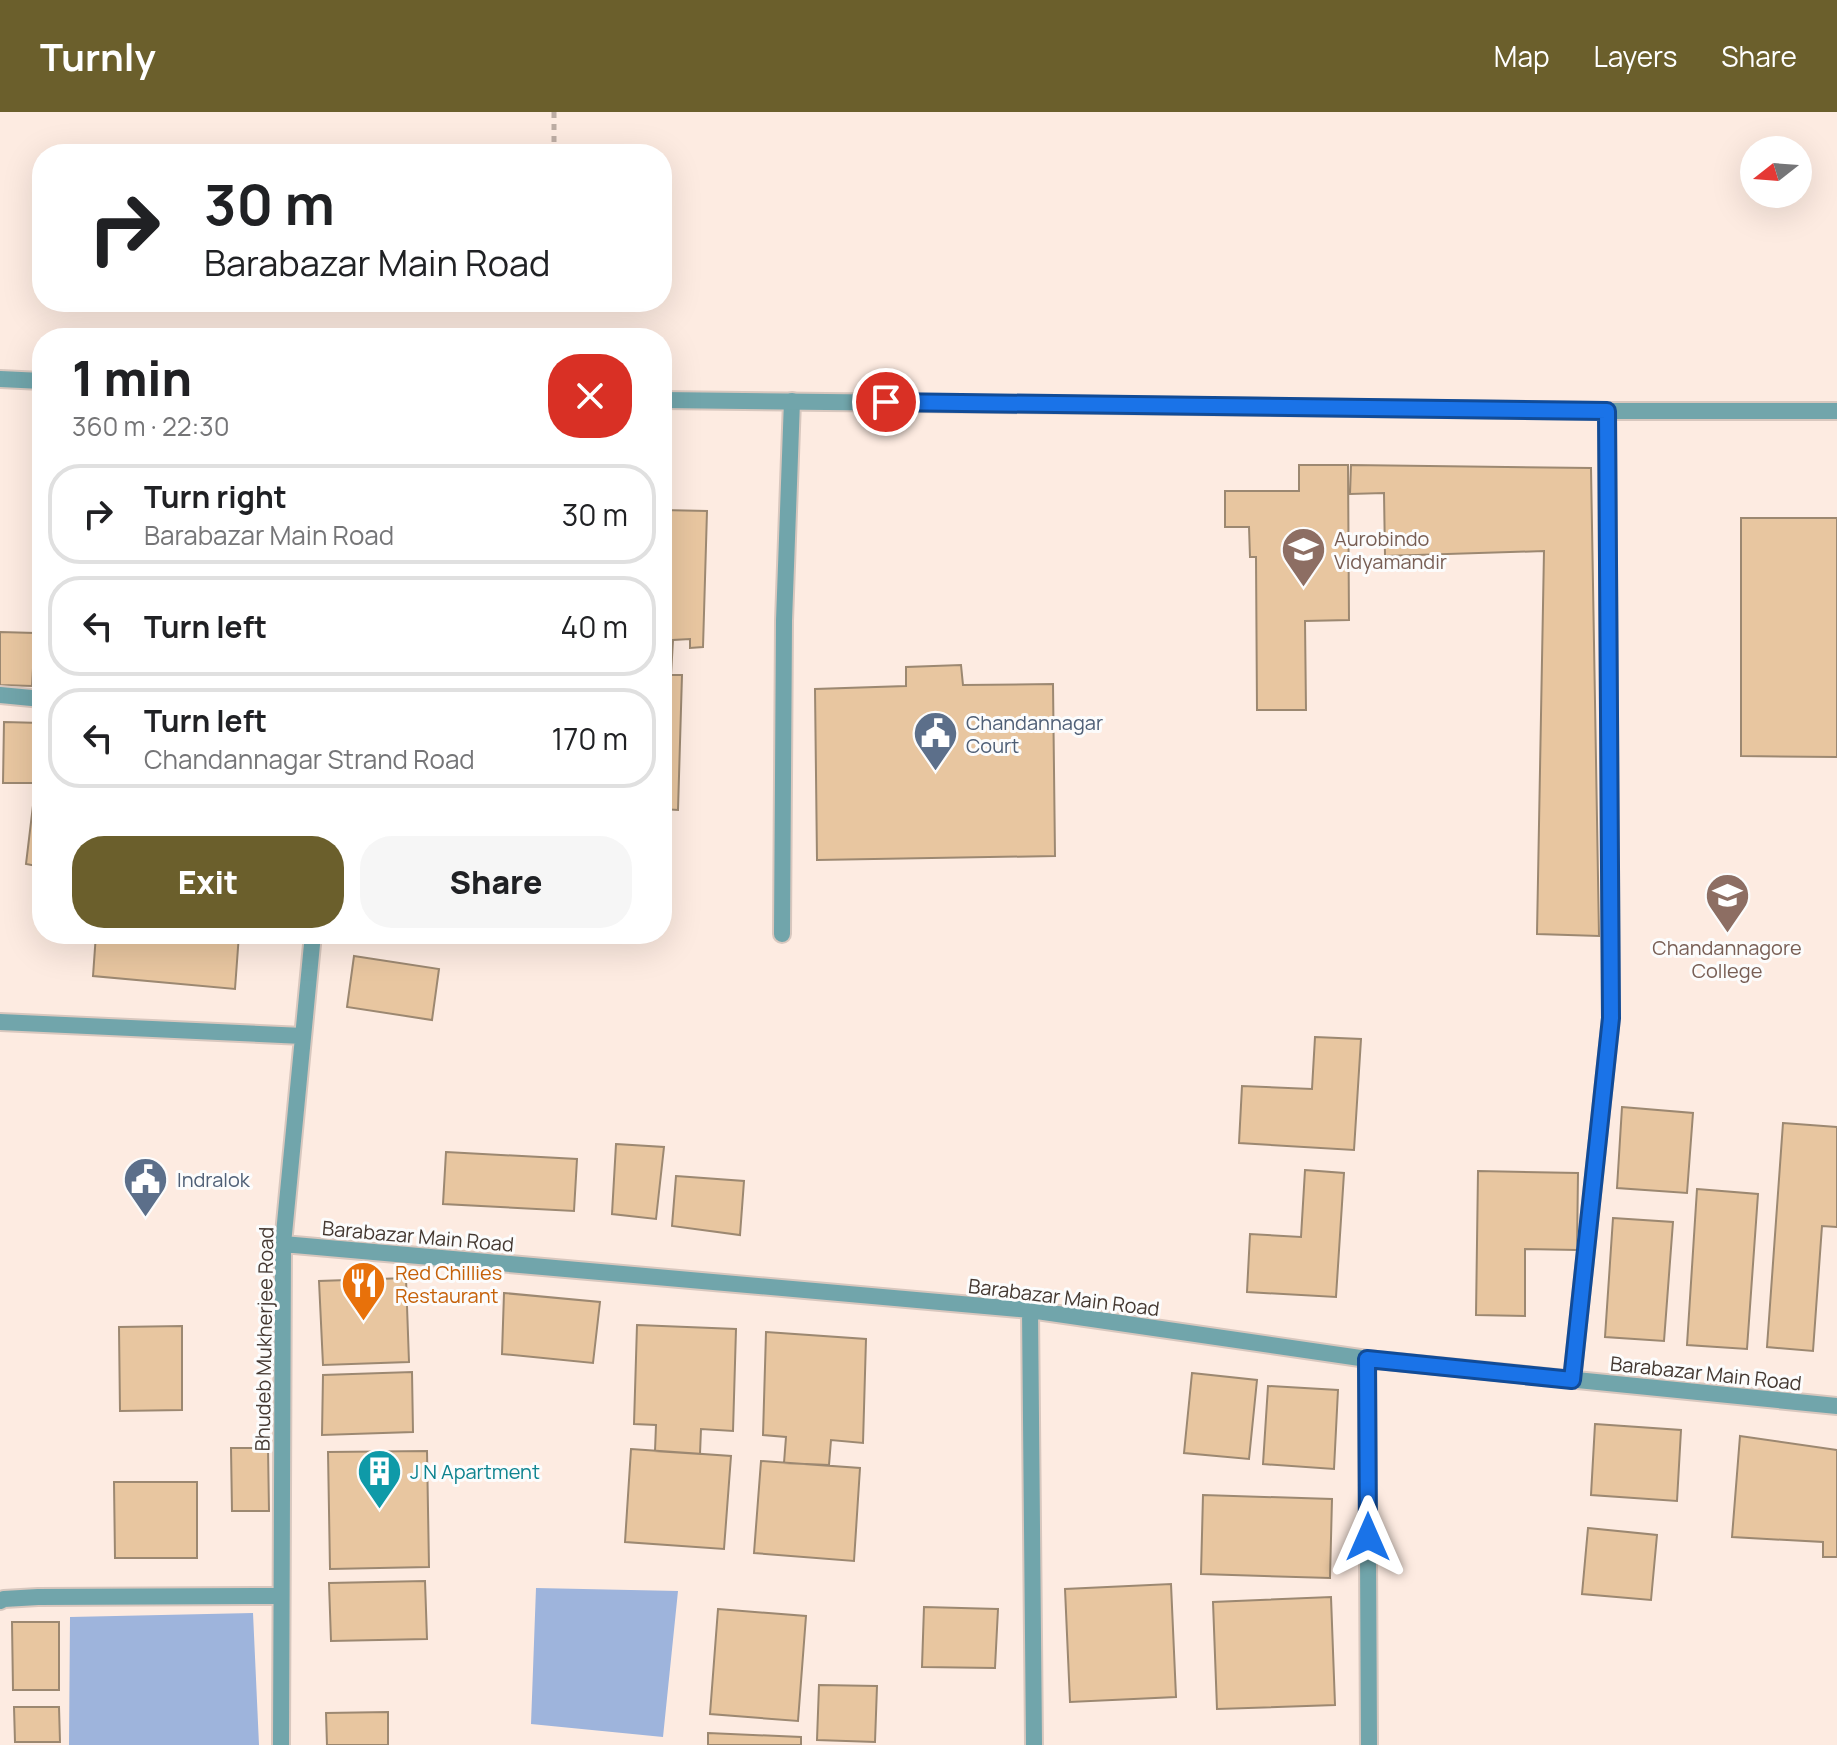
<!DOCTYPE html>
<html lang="en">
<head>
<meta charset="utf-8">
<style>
	body { margin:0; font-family:Manrope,sans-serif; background:#f6f6f6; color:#202124; height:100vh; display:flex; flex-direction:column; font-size:30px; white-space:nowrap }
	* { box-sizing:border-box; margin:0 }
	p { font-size:26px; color:#757577 }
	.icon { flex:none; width:44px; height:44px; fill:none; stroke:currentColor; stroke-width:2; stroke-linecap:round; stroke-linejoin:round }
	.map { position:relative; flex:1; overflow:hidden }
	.details { position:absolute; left:32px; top:216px; width:640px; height:616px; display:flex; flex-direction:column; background:#fff; border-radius:32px; box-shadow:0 8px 32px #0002 }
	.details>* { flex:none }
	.banner { position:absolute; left:32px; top:32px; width:640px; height:168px; border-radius:32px; box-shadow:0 8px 32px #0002; background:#fff; color:#202124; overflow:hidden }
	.needle { width:52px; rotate:253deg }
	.controls { position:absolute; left:1740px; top:24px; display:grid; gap:16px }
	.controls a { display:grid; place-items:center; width:72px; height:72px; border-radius:50%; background:#fff; box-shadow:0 8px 32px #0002; font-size:40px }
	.pin { position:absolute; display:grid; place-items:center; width:68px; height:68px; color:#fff; margin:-34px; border:4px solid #fff; border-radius:50%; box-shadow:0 2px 8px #0007 }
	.me { position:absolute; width:88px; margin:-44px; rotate:0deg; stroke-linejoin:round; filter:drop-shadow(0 0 6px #0008) }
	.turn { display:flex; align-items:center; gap:28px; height:168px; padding:0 40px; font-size:36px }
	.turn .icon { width:104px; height:104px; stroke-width:2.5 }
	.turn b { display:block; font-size:56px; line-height:68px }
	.round { display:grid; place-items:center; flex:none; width:84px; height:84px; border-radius:32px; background:#f6f6f6 }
	.head { display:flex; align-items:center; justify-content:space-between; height:136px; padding:0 40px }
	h1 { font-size:48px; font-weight:800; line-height:60px }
	.action { display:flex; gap:16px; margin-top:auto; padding:16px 40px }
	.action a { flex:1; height:92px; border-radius:32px; background:#6b5f2c; color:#fff; font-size:32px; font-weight:800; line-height:92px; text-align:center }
	.action a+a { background:#f6f6f6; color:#202124 }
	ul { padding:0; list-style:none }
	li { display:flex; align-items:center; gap:24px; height:100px; margin:0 16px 12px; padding:0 24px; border:4px solid #e0e0e0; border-radius:32px }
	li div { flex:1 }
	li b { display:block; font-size:30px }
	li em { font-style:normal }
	header { display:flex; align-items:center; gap:48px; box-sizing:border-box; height:112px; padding:0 40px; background:#6b5f2c; color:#fff }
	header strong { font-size:38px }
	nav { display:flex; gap:44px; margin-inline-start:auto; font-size:28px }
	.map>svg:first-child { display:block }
</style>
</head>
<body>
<header>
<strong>Turnly</strong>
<nav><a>Map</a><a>Layers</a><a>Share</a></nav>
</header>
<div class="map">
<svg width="1837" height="1633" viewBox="0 0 1837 1633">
	<rect width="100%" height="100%" fill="#fdebe1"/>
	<path fill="#9eb4dc" d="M536,1476L678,1479L663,1625L531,1612Z
		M253,1501L259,1633H69L70,1505Z"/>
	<path fill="#e8c6a0" stroke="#9c8871" stroke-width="2" d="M1299,353H1348L1349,508L1305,509L1306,598H1257L1256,445H1250L1249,415H1225V379H1299Z
		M1351,353L1591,356L1599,824L1537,822L1544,439L1385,444L1384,381L1350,382Z
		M662,398L707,399L703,535L690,536V527L673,528L671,563H682L678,698L662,697Z
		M1741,406H1837V645L1741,644Z
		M0,520L35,521L32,574L0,573Z
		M961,553L963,573L1053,572L1055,744L817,748L815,577L906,574V555Z
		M4,610L42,611V671H3Z
		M34,685L42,686V755L26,752Z
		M96,822H239L235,877L93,864Z
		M357,822H399V829L357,825Z
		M354,844L439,857L432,908L347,895Z
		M1315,925L1361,927L1354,1038L1239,1031L1242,974L1312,977Z
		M1622,995L1693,1001L1687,1081L1617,1076Z
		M1783,1011L1837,1015V1115L1822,1114L1813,1239L1767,1235Z
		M616,1032L664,1035L656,1107L612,1102Z
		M446,1040L577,1047L574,1099L443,1092Z
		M1305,1058L1344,1061L1336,1185L1247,1180L1250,1122L1301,1125Z
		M1478,1059L1578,1061L1577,1138L1525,1137V1204L1476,1203Z
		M676,1064L744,1069L740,1123L672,1114Z
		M1697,1077L1758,1082L1747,1237L1687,1233Z
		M1613,1106L1673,1110L1664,1229L1605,1225Z
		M406,1166L409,1250L323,1253L319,1169Z
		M504,1181L600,1190L593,1251L502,1242Z
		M637,1213L736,1217L733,1319L701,1317L700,1342L655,1339L656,1313L634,1312Z
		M182,1214V1298L120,1299L119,1215Z
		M766,1220L866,1227L863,1331L831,1328L829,1353L784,1351L786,1325L763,1323Z
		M412,1260L413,1320L322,1323L323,1263Z
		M1192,1261L1257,1268L1249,1347L1184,1341Z
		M1268,1274L1338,1278L1334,1357L1263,1352Z
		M1595,1312L1681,1318L1677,1389L1591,1383Z
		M1740,1324L1837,1338V1445H1823V1430L1732,1425Z
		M231,1336H268L269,1399H232Z
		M631,1337L731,1344L724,1437L625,1430Z
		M427,1339L429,1455L330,1457L328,1340Z
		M761,1349L860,1356L854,1449L754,1441Z
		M114,1370H197V1446H115Z
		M1203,1383L1332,1387L1330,1466L1201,1462Z
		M1588,1416L1657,1423L1651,1488L1582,1482Z
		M425,1469L427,1527L331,1529L329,1471Z
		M1171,1472L1176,1585L1070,1590L1065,1477Z
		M1331,1485L1335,1593L1217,1597L1213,1490Z
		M924,1495L998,1497L995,1556L922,1555Z
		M718,1497L806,1504L798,1609L710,1602Z
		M12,1510H59V1578H13Z
		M819,1573L877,1574L875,1630L817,1628Z
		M14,1595H59L60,1630H15Z
		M388,1600V1633H327L326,1601Z
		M708,1621L801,1625V1633H708Z"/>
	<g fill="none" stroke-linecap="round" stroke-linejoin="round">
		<defs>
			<path id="service" d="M782,822L784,509L792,289"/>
			<path id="minor" d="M0,267L42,269
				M662,288L1607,299H1837
				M0,583L42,587
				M0,910L303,924
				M283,1132L1030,1198L1367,1247L1837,1294
				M1030,1198L1034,1633
				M1367,1247L1369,1633
				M1572,1268L1611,906L1607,299
				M0,1489L4,1487L38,1485L281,1484
				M281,1633L283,1132L313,822"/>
		</defs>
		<use href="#service" stroke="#d8c7be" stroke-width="20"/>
		<use href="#minor" stroke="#d8c7be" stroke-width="20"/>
		<path stroke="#bdada4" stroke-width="5" stroke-dasharray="6 6" stroke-linecap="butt" d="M554,42V0"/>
		<use href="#service" stroke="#71a5ab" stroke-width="16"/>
		<use href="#minor" stroke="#71a5ab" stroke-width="16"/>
	</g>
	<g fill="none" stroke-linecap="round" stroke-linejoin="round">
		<defs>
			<path id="route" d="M886,290L1607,299L1611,906L1572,1268L1367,1247L1368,1425"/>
		</defs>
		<use href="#route" stroke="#114b97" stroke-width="20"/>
		<use href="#route" stroke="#1a73e8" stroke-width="14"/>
	</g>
	<defs>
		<symbol id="school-pin" viewBox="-11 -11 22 30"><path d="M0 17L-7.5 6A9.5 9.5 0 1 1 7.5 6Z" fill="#8d6e63" stroke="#fcfcfc"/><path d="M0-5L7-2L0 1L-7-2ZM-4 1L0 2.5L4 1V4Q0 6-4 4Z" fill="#fff"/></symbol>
		<symbol id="civic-pin" viewBox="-11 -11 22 30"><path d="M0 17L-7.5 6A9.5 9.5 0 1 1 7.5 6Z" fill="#5c6f8a" stroke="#fcfcfc"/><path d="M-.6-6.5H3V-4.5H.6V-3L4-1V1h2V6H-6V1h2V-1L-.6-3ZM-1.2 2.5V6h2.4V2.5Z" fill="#fff"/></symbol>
		<symbol id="university-pin" viewBox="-11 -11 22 30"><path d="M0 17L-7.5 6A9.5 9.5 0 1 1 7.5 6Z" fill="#8d6e63" stroke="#fcfcfc"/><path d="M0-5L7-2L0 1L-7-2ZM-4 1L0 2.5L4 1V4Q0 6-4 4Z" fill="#fff"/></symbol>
		<symbol id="restaurant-pin" viewBox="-11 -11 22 30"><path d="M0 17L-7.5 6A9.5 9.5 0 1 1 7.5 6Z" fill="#e8710a" stroke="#fcfcfc"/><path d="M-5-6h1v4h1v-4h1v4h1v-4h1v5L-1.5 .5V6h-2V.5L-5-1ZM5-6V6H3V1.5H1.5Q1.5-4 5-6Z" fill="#fff"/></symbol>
		<symbol id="building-pin" viewBox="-11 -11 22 30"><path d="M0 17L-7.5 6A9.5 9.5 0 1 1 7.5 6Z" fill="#0f9aa8" stroke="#fcfcfc"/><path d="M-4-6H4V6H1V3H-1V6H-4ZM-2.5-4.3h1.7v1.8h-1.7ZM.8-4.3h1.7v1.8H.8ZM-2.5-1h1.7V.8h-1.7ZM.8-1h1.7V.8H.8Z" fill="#fff"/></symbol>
	</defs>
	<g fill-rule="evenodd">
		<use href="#school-pin" x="1278" y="412" width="51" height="69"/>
		<use href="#civic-pin" x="910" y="596" width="51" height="69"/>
		<use href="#university-pin" x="1702" y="758" width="51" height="69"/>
		<use href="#civic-pin" x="120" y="1042" width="51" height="69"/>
		<use href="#restaurant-pin" x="338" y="1146" width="51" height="69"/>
		<use href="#building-pin" x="354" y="1334" width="51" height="69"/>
	</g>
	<g text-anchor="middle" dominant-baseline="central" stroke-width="6" stroke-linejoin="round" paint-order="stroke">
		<g font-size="20" fill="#785e54" stroke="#fcfcfc" text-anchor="start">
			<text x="1334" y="426">Aurobindo<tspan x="1334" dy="23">Vidyamandir</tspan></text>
			<text x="1727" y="835" text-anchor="middle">Chandannagore<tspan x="1727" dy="23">College</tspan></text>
		</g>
		<g font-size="20" fill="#4e5e75" stroke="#fcfcfc" text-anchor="start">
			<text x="966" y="610">Chandannagar<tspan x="966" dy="23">Court</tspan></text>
			<text x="177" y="1067">Indralok</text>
		</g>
		<g font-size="20" fill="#443831" stroke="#fcfcfc">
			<text transform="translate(418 1124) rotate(5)">Barabazar Main Road</text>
			<text transform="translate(1064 1185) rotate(7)">Barabazar Main Road</text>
			<text transform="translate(264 1227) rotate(-89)">Bhudeb Mukherjee Road</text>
			<text transform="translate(1706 1261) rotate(6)">Barabazar Main Road</text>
		</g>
		<g font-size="20" fill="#c56008" stroke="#fcfcfc" text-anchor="start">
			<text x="395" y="1160">Red Chillies<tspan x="395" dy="23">Restaurant</tspan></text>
		</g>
		<g font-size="20" fill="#0d838f" stroke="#fcfcfc" text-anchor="start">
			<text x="410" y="1359">J N Apartment</text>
		</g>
	</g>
</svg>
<div class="controls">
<a><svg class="needle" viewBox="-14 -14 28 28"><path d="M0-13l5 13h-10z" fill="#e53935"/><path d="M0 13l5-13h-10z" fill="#757577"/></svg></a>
</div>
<div class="pin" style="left:886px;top:290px;background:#d93025"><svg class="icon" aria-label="arrive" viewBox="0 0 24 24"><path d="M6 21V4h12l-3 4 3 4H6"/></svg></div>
<svg class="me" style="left:1368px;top:1425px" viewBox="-20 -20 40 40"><path d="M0-17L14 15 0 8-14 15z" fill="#1a73e8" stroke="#fff" stroke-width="4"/></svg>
<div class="banner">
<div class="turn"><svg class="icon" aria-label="right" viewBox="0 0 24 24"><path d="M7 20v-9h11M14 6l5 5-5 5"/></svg><div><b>30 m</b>Barabazar Main Road</div></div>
</div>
<section class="details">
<div class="head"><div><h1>1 min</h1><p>360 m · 22:30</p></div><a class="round" style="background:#d93025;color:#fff"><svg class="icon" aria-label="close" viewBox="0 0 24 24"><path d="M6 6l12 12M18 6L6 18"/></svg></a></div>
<ul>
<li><svg class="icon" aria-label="right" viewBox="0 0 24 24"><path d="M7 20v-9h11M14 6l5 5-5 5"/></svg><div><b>Turn right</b><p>Barabazar Main Road</p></div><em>30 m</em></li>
<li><svg class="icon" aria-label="left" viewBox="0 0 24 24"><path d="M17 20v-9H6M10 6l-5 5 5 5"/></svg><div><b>Turn left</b></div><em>40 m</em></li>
<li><svg class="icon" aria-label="left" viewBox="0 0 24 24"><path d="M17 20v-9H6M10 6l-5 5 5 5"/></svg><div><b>Turn left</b><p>Chandannagar Strand Road</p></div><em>170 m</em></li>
</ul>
<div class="action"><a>Exit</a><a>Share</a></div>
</section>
</div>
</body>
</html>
